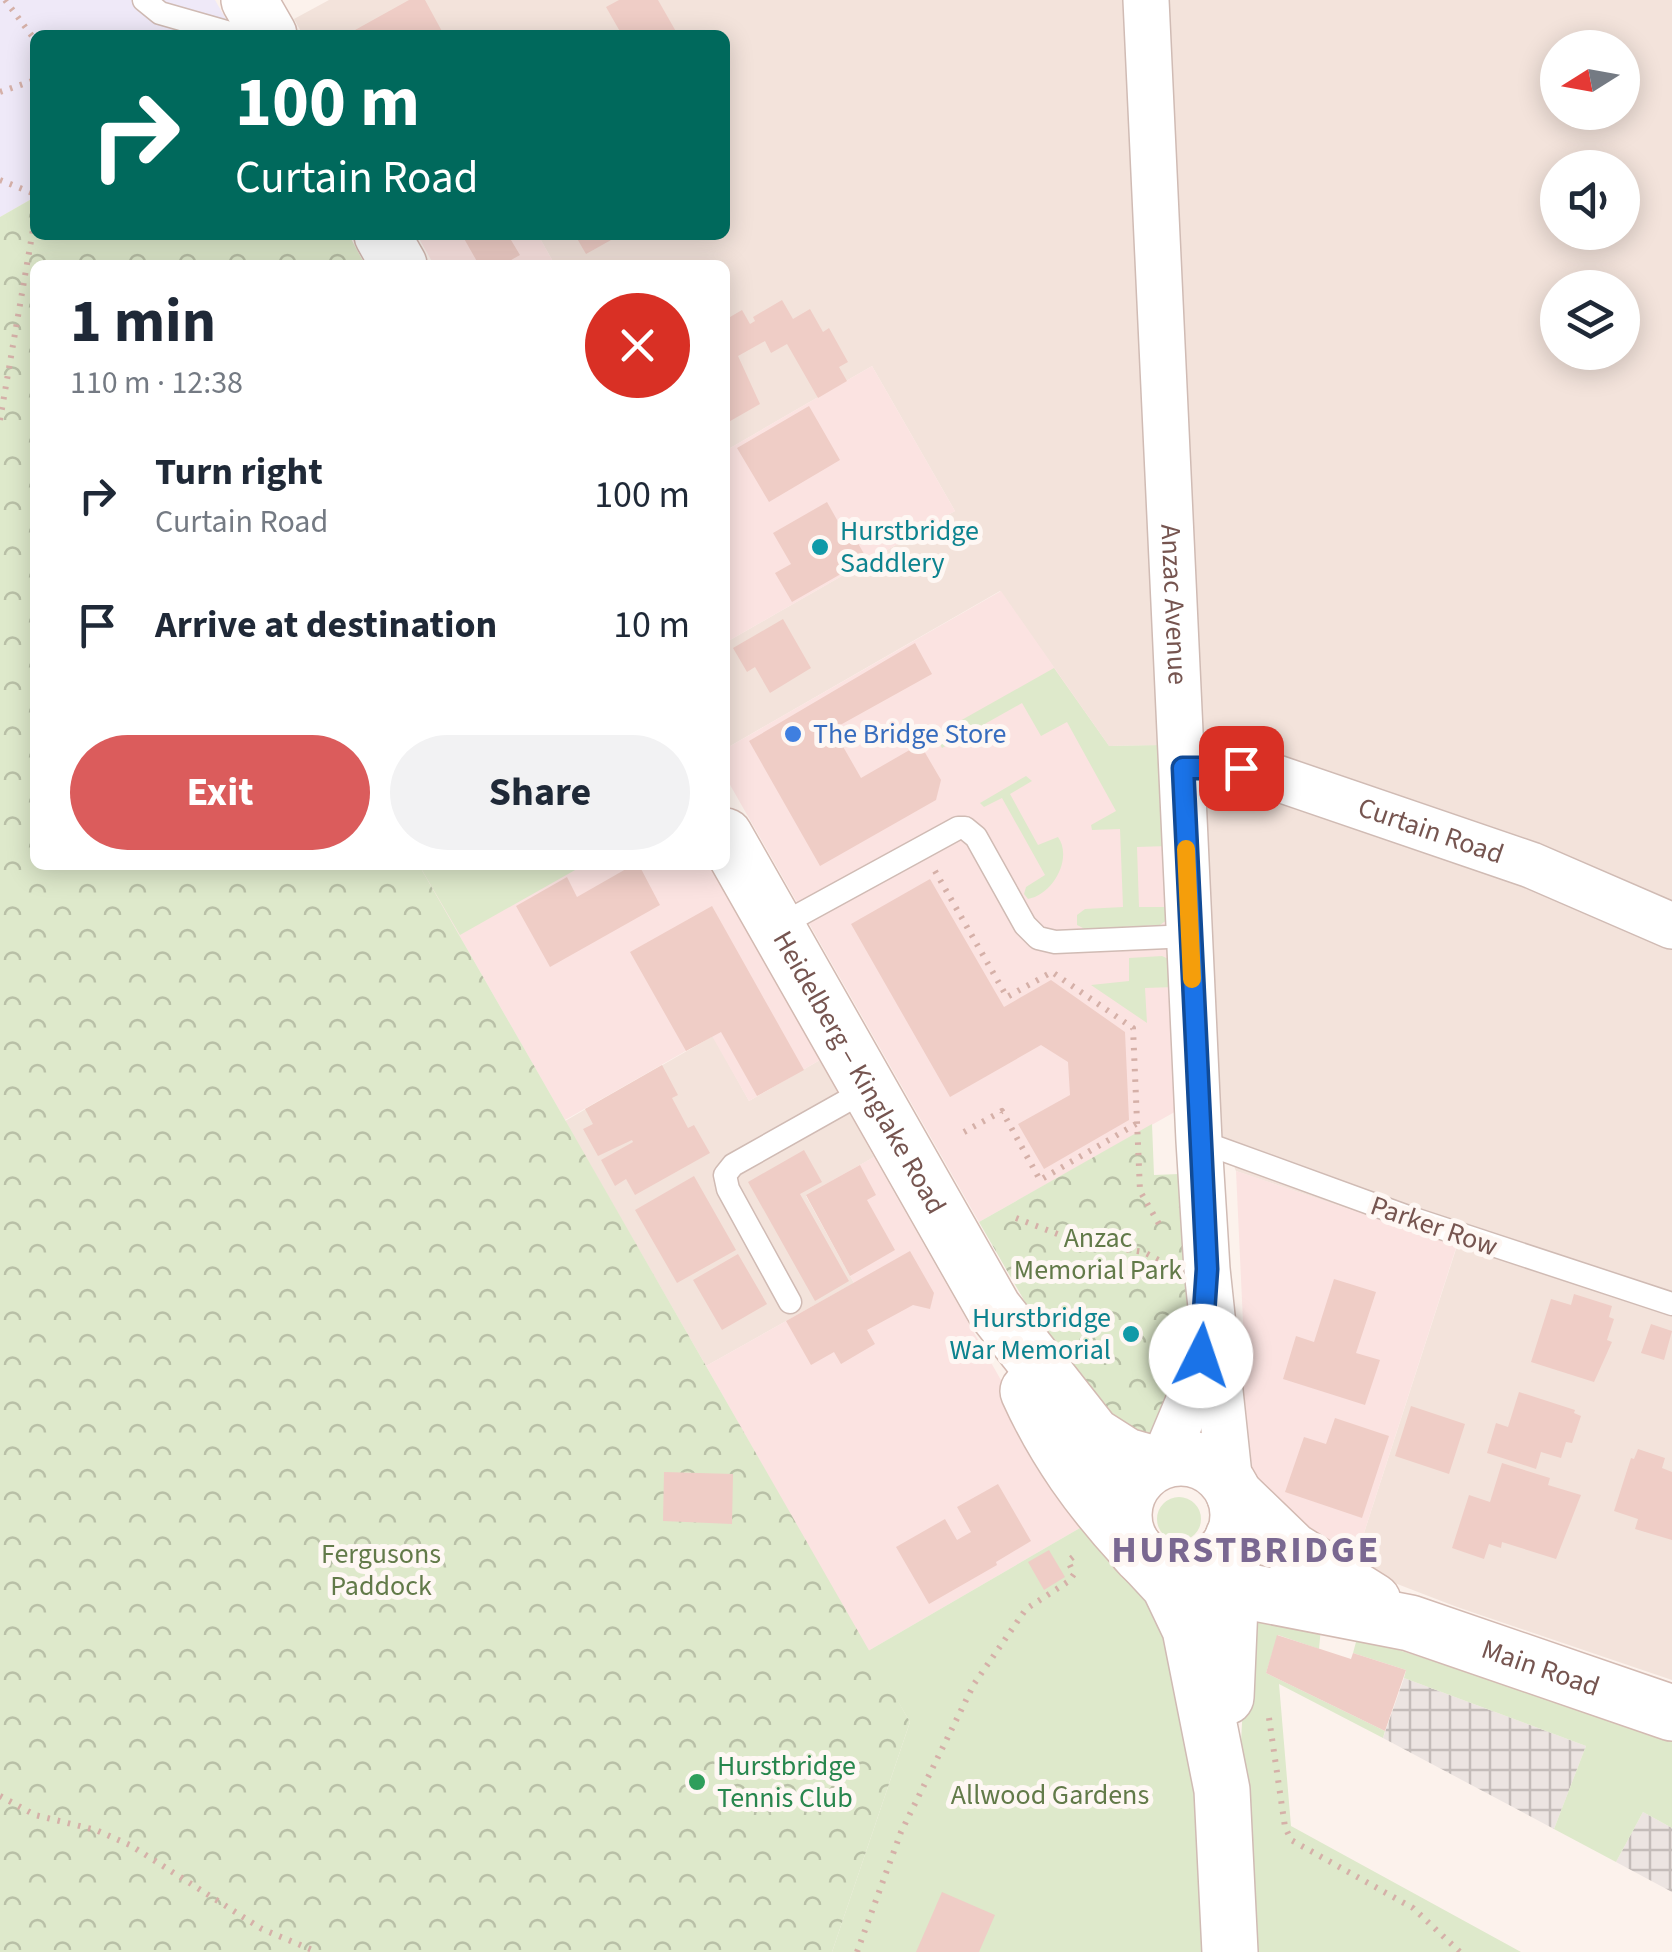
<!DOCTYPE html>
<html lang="en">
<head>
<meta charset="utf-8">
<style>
	body { margin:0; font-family:"Source Sans 3",sans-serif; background:#f2f2f3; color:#1f2937; height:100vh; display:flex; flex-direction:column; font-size:38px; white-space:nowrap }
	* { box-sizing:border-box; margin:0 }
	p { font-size:32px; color:#747a83 }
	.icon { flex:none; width:55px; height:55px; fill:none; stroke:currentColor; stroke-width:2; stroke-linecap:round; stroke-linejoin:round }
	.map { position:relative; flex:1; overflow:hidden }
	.sheet { position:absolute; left:30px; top:260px; width:700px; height:610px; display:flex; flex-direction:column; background:#fff; border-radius:15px; box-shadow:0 5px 25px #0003 }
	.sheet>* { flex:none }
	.hud { position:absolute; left:30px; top:30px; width:700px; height:210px; border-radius:15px; box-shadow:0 5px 25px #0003; background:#00695c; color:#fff; overflow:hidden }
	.needle { width:65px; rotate:259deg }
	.controls { position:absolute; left:1540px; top:30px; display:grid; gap:20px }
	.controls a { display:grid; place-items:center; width:100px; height:100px; border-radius:50%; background:#fff; box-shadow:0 5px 25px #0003; font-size:50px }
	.pin { position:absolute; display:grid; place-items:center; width:85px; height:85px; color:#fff; margin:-42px; border-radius:20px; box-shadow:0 5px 15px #0006 }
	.me { position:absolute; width:110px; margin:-55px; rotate:4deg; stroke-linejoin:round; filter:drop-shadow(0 0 8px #0008) }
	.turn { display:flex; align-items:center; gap:35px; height:210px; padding:0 40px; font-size:45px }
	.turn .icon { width:130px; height:130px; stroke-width:2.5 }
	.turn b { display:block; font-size:70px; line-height:85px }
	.round { display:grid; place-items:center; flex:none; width:105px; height:105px; border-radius:52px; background:#f2f2f3 }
	.headline { display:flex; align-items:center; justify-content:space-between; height:170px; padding:0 40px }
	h1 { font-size:60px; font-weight:700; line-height:75px }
	.action { display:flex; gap:20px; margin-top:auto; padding:20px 40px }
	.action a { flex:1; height:115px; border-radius:60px; background:#db5c5c; color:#fff; font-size:40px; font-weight:700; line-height:115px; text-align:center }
	.action a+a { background:#f2f2f3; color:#1f2937 }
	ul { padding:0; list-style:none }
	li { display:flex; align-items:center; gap:30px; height:130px; padding:0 40px }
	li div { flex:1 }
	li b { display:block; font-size:38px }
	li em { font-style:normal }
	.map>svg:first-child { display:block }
</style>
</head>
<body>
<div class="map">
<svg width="1672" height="1952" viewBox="0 0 1672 1952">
	<defs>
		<pattern id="industrial-grid" width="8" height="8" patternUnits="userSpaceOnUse" patternTransform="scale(2.5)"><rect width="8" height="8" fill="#ece4e1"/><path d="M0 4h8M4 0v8" fill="none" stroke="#c4bcb9"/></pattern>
		<pattern id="park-crowns" width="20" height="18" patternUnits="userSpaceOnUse" patternTransform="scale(2.5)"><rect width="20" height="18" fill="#dee9cb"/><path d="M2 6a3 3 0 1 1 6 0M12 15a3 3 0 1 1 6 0" fill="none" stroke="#b9c0a7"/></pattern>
	</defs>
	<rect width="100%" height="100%" fill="#fcf2ec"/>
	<path fill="#f3e3db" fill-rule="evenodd" d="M329,0H1672V1680L1457,1607L1353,1567L1457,1246L1236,1171L1221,1136L1206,918L1203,744L1109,746L1000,591L725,749V643L955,511L872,366L725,451V265H555L538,235H725V35H303L294,19ZM1558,48H1622V112H1558ZM1558,168H1622V232H1558ZM1558,288H1622V352H1558Z
		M713,1036L749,1101L820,1060L874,1157L806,1196L854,1283L706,1366L565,1121Z"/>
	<path fill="#fbe3e1" d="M417,235H538L555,265H434Z
		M872,366L955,511L725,643V451Z
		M1001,591L1109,746L1163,745L1180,1109L979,1222L725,776V749Z
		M419,865H709L820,1060L749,1101L712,1036L565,1120Z
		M874,1157L1034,1438L1092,1521L868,1651L706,1366L854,1283L806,1195Z
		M1236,1171L1457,1245L1353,1567L1252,1482L1237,1376L1245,1365Z"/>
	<path fill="url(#industrial-grid)" d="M1404,1678L1586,1746L1554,1829L1383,1738Z
		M1643,1812L1672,1828V1892L1616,1862Z"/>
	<path fill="#efe9f8" d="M0,0H215L235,35H35V197L0,217Z"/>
	<path fill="#dee9cb" d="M1054,668L1109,746L1163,745L1168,846L1137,847L1139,907H1170L1171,917L1160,925L1085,929L1077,925V915L1085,909L1123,907L1120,829L1092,830L1091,825L1116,811L1067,722L1041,736L1022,703L942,748L935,735Z
		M1026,776L1032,781L1010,794L1038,845L1058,837C1073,858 1053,895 1028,899L1024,894L1026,887L1045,875L1002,798L984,807L980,803Z
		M419,865H584L460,935Z
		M1162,956L1173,961L1174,987L1145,988L1147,1023L1091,985L1129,981V958Z
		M1157 1519a22 22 0 1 1 44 0a22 22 0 1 1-44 0Z
		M1092,1521L1183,1643L1211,1952H832L910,1722L868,1651Z
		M1265,1618L1321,1628L1319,1649L1278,1635L1266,1673L1385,1731L1383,1738L1279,1684L1291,1826L1521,1952H1250L1241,1742L1246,1648L1256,1624Z
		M1365,1639L1672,1739V1828L1643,1812L1616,1862L1554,1829L1586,1746L1404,1678L1406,1670L1353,1653L1356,1642Z"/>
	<path fill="url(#park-crowns)" d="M35,197V235H349L364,263L35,265V865H419L910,1722L832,1952H0V217Z
		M1152,1124L1154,1175L1179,1174L1188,1322L1186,1365L1165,1426L1138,1442L1067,1375L979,1222Z"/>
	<path fill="#efcdc6" d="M409,0H425L444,35H346Z
		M619,0H658L678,35H622L606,7Z
		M462,235H508L520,255L502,265H479Z
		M575,235H620L586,254Z
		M782,300L793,319L810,309L823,332L829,328L848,362L839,367L847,381L818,398L787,344L771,353L765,341L738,356L760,404L725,424V344L730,341L725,334V320L742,310L750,324L755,321L753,317Z
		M809,406L840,460L769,502L737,448Z
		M827,502L845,534L851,531L867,559L792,602L775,573L791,564L773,533Z
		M783,619L811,668L770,693L755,667L747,672L733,648Z
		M915,643L932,674L833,729L861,778L920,744L941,780L936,800L820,866L749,741Z
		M633,865H639L660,905L550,967L516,906L567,877L577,897Z
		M930,879L1004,1007L1051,980L1125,1032L1129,1120L1044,1169L1018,1124L1070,1095L1068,1062L1041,1045L950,1097L851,924Z
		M712,906L804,1070L757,1096L721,1032L686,1051L630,952Z
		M662,1065L678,1095L672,1098L688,1128L694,1125L710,1153L635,1195L626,1179L615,1186L601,1160L633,1142L632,1140L598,1156L583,1129L593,1124L585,1109Z
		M804,1150L822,1182L800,1194L849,1281L815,1301L748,1182Z
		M860,1165L876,1195L867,1200L895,1250L850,1276L806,1195Z
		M694,1176L736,1250L677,1283L635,1210Z
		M910,1251L934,1293L930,1309L913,1305L867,1330L875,1344L841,1364L834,1352L811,1365L786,1321Z
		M738,1254L767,1304L722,1330L693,1280Z
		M1334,1279L1376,1292L1356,1353L1380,1360L1365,1405L1283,1379L1296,1336L1314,1342Z
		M1574,1294L1612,1306L1609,1317L1614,1319L1607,1340L1612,1342L1594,1382L1531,1362L1551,1299L1571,1305Z
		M1651,1324L1672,1331L1664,1360L1641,1353Z
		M1519,1392L1575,1410L1574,1413L1581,1416L1572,1443L1566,1442L1561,1458L1541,1452L1536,1469L1487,1453L1496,1423L1508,1427Z
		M1411,1406L1465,1424L1449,1474L1395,1456Z
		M1335,1418L1389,1436L1362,1518L1285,1492L1304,1437L1326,1444Z
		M1638,1449L1665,1458L1662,1468L1672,1472V1540L1635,1529L1638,1519L1614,1511L1631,1458L1634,1459Z
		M1502,1463L1550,1478L1548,1485L1581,1495L1556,1559L1502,1542L1501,1548L1489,1544L1484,1559L1452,1548L1469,1495L1490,1502Z
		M664,1472L733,1474L732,1524L663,1521Z
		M998,1484L1031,1541L996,1562L997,1565L929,1604L896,1547L945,1519L957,1540L971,1532L957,1507Z
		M1049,1550L1065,1577L1044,1590L1028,1562Z
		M1277,1635L1351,1659L1353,1653L1406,1670L1385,1731L1266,1673Z
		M942,1892L995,1915L979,1952H916Z"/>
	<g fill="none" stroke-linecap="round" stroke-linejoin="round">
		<defs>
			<path id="service" d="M144,0L160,13L237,35
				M777,927L958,828H965L976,837L1025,925L1038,938L1055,942L1190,936
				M1199,1141L1408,1217L1672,1304
				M790,1302L728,1189L725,1175L733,1165L868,1089"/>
			<g id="minor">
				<path id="s1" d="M1146,0L1199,1141L1207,1269L1230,1485"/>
				<path id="s2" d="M1183,768L1231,767L1262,773L1531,865L1672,926"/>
				<path d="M1164,1460L1193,1391L1202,1341"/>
			</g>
			<path id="tertiary" d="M1144,1558L1169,1585L1190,1629L1222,1790L1230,1952
				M1226,1697L1233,1537"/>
			<g id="secondary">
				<path d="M249,0L269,35"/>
				<path d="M382,235L399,265"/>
				<path id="s3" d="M725,836L994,1309L1093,1435L1126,1456L1154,1464"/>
				<path d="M1028,1391C1055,1451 1090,1499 1134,1547"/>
				<circle cx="1181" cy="1515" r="57"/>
				<path d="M1234,1494L1292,1550L1373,1601"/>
				<path id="s4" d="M1172,1571L1214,1585L1410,1623L1672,1713"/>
			</g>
		</defs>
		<use href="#service" stroke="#d0bbb4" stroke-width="25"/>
		<use href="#minor" stroke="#d0bbb4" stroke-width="48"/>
		<use href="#tertiary" stroke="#d0bbb4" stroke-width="58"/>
		<use href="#secondary" stroke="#d3bab2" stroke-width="58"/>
		<path stroke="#d5b0a8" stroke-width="6" stroke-dasharray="2.5 8" stroke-linecap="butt" d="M5,0L35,40
			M0,92L35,80
			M0,180L35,194
			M0,420L35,218
			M935,871L1007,997L1052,972L1133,1028L1140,1191L1159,1224
			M964,1132L1002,1111L1040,1180L1136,1124
			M1016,1218L1078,1242L1144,1252L1166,1264
			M1269,1718L1285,1827L1291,1840L1413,1908L1460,1952
			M0,1796L35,1815L96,1830L130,1845L262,1929L317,1952
			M857,1952L901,1832L974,1684L1026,1609L1069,1581L1074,1574L1068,1561L1078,1553"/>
		<use href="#service" stroke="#fff" stroke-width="22"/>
		<use href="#minor" stroke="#fff" stroke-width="45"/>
		<use href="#tertiary" stroke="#fff" stroke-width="55"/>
		<use href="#secondary" stroke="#fff" stroke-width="55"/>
	</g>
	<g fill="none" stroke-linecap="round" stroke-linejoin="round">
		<defs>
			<path id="route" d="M1201,1356L1207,1269L1183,768H1241"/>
		</defs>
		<use href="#route" stroke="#114b97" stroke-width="25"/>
		<use href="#route" stroke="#1a73e8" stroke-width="18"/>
		<path stroke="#f59e0b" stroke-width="18" d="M1186,849L1192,979"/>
	</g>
	<g fill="#0f9aa8" stroke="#fef7f3" stroke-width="4">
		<circle cx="820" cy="547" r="10"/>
		<circle cx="1131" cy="1334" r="10"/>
	</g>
	<circle fill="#3f7fe0" stroke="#fef7f3" stroke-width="4" cx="793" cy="734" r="10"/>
	<circle fill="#2e9e5b" stroke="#fef7f3" stroke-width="4" cx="697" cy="1782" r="10"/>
	<g text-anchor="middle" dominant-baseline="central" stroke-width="10" stroke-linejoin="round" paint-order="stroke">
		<g font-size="28" fill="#0d838f" stroke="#fef7f3" text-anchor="start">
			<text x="840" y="531">Hurstbridge<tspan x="840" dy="32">Saddlery</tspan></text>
			<text x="1111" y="1318" text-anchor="end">Hurstbridge<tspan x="1111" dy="32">War Memorial</tspan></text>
		</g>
		<g font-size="28" fill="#765550" stroke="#fef7f3">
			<text stroke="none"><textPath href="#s1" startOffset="605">Anzac Avenue</textPath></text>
			<text stroke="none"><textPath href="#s2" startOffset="258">Curtain Road</textPath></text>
			<text stroke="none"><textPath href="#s3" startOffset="272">Heidelberg – Kinglake Road</textPath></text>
			<text transform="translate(1434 1226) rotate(19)">Parker Row</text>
			<text stroke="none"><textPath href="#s4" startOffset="382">Main Road</textPath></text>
		</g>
		<g font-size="28" fill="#366cbe" stroke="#fef7f3" text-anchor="start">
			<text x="813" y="734">The Bridge Store</text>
		</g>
		<g font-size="28" fill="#627a49" stroke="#fef7f3">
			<text x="1098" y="1238">Anzac<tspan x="1098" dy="32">Memorial Park</tspan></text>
			<text x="381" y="1554">Fergusons<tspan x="381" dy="32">Paddock</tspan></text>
			<text x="1050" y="1795">Allwood Gardens</text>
		</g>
		<g font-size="28" fill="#27864d" stroke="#fef7f3" text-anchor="start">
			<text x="717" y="1766">Hurstbridge<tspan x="717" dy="32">Tennis Club</tspan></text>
		</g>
		<g font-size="38" font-weight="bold" letter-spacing="2.5" fill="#7a6891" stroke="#fef7f3">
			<text x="1246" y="1550">HURSTBRIDGE</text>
		</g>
	</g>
</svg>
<div class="controls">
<a><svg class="needle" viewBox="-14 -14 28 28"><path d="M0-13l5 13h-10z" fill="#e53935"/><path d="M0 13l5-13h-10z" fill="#747a83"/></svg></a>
<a><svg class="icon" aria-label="sound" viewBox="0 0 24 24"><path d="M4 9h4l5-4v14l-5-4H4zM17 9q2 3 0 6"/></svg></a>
<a><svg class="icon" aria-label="layers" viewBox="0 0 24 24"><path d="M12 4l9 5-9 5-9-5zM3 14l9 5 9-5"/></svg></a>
</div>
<div class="pin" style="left:1241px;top:768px;background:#d93025"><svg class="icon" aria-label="arrive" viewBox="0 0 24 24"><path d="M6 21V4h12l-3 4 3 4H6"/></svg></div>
<svg class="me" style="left:1201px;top:1356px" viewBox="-20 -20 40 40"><circle r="19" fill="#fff"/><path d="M0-13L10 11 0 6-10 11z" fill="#1a73e8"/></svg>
<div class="hud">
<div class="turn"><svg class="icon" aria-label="right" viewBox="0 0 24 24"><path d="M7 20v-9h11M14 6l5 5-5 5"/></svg><div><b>100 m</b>Curtain Road</div></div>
</div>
<section class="sheet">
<div class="headline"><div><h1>1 min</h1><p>110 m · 12:38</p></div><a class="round" style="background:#d93025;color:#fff"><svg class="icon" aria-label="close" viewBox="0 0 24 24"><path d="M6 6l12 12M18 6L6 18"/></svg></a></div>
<ul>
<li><svg class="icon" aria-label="right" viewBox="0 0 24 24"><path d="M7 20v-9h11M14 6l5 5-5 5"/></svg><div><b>Turn right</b><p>Curtain Road</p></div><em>100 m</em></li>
<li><svg class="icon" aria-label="arrive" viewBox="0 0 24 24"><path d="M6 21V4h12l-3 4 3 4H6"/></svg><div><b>Arrive at destination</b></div><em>10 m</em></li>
</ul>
<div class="action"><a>Exit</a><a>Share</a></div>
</section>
</div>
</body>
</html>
